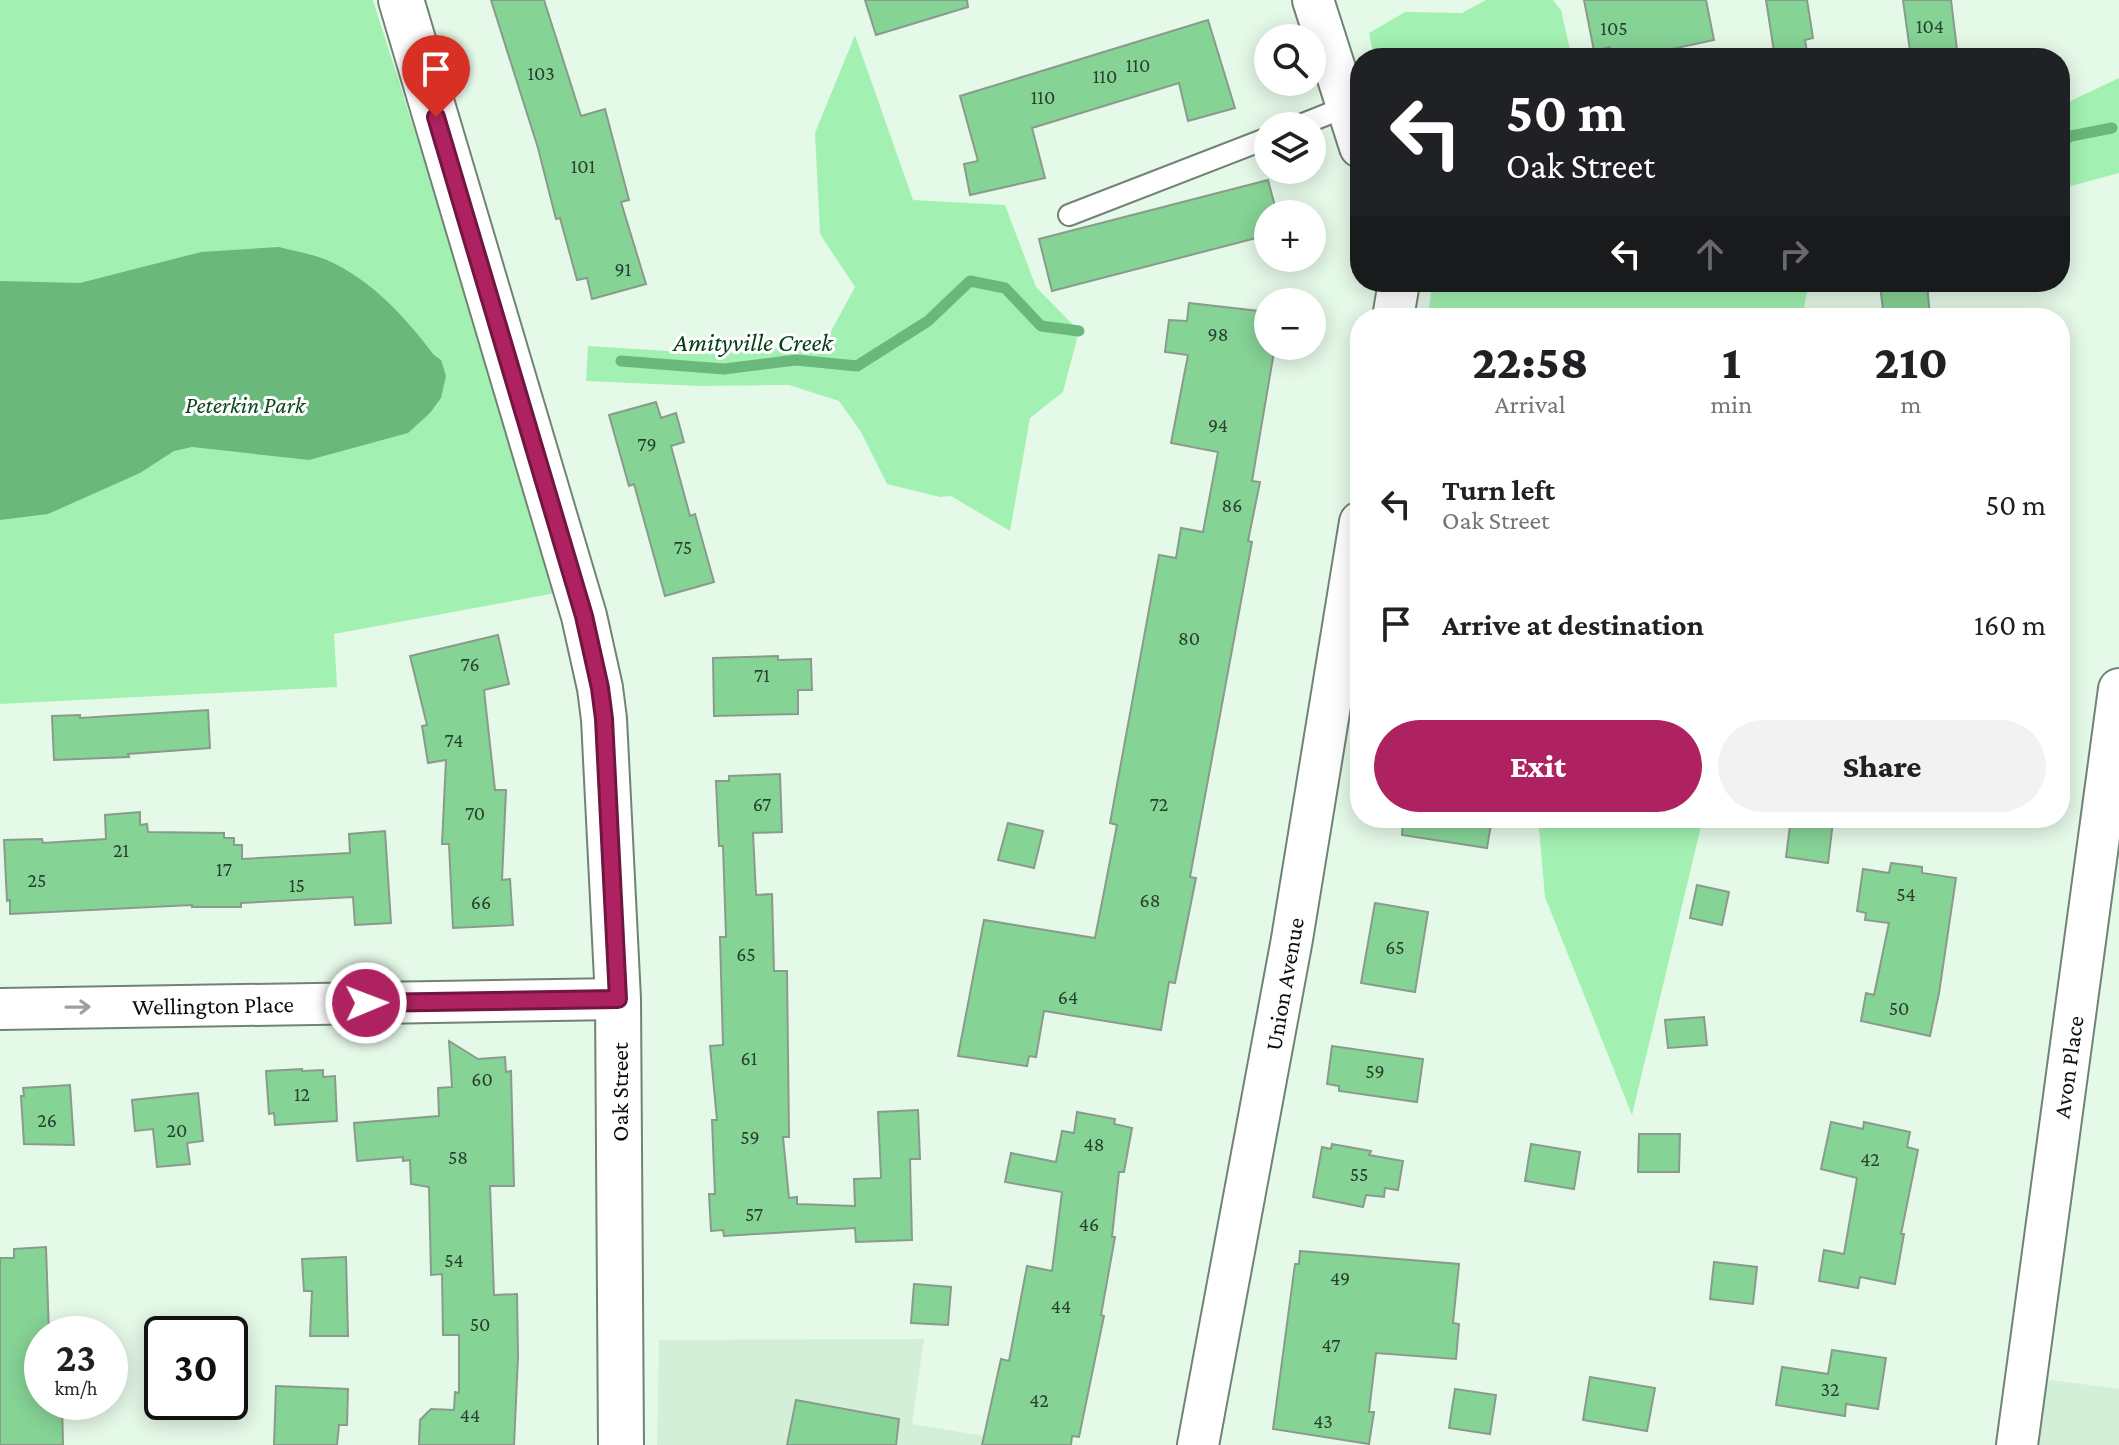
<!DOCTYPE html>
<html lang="en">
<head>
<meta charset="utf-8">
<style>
	body { margin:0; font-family:"Crimson Pro",serif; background:#f2f2f2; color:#202124; height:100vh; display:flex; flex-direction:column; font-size:30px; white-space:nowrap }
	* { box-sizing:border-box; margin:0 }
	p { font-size:26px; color:#757577 }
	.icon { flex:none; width:44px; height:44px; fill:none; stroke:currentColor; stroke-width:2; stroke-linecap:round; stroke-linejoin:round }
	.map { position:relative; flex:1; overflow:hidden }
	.details { position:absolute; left:1350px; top:308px; width:720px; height:520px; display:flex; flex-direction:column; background:#fff; border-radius:32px; box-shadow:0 4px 20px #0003 }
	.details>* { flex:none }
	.hud { position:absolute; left:1350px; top:48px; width:720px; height:244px; border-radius:32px; box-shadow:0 4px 20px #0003; background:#202124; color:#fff; overflow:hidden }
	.buttons { position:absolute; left:1254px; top:24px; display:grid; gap:16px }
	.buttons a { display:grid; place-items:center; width:72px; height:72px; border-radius:50%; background:#fff; box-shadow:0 4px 20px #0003; font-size:40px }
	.speed { position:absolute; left:24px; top:1316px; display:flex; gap:16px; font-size:40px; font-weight:700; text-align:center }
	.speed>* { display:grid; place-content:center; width:104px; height:104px; border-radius:50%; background:#fff; box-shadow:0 4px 20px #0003; line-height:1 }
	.speed small { font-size:20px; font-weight:400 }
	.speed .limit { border:4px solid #111; border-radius:12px; background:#fff; color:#111 }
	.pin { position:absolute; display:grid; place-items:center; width:68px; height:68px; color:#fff; margin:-82px -34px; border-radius:50% 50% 50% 0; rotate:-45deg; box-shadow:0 0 8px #0007 }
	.pin .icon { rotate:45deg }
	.me { position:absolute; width:88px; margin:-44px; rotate:89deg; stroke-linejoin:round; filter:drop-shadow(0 0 6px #0008) }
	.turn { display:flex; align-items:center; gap:28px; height:168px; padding:0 24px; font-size:36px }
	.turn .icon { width:104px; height:104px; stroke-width:2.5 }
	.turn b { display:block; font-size:56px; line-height:68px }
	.lanes { display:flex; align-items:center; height:76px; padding:0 24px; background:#0003; justify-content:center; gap:40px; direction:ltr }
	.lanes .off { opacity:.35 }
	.eta { display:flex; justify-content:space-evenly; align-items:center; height:136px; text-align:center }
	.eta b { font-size:48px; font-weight:800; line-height:56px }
	.primary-button { display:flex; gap:16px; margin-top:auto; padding:16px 24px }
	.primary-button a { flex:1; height:92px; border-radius:48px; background:#ae2261; color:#fff; font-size:32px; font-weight:800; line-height:92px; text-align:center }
	.primary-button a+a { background:#f2f2f2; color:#202124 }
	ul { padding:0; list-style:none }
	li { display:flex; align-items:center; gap:24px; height:120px; padding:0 24px }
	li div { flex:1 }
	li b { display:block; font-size:30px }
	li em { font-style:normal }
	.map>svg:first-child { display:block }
</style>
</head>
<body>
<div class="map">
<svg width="2119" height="1445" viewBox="0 0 2119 1445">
	<rect width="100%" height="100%" fill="#e5f9e8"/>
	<path fill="#d4efd8" d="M924,1339L912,1424L1037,1445H657L659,1340Z
		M2044,1379L2119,1389V1445H2035Z"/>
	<path fill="#a3f1b2" d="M0,0H373L561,592L334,634L337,687L0,704Z
		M1486,0H1553L1561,10L1572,58H1374L1369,33L1405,12L1462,13Z
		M855,35L913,200L1005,205L1036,287L1079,331L1063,392L1030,418L1010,531L951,496L940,497L887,484L861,432L839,401L789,385L700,386L586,381L588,346L717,354L824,344L855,287L820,234L815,133Z
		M2119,78V173L2060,189V106Z
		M1433,282H1809L1802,318H1427Z
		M1538,818H1703L1632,1115L1545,897Z"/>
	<path fill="#6bb87c" d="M279,247C294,251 312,254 327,260C372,280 405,317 434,355L441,360L446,376L441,398L430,413L408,433L309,460L192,447L174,451L140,473L48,514L0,520V281L80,283L201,252Z"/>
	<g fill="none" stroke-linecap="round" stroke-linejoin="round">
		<path stroke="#6bb87c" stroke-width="11" d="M2060,143L2071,136L2112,128
			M621,361L724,369L796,360L857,366L928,321L970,281L1005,288L1041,326L1079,331"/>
	</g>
	<path fill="#86d396" stroke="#899b8c" stroke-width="2" d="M491,0H544L581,116L605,109L629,200L621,202L646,284L592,299L587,278L577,280L560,218L556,219L538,148Z
		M865,0H967L968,7L876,35Z
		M1584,0H1706L1714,40L1630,58H1612L1610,47L1594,51Z
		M1766,0H1807L1813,38L1805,40L1808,58H1775Z
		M1903,0H1951L1958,58H1911Z
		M1208,20L1235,108L1188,121L1179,83L1032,128L1045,178L970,195L964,164L978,161L960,96Z
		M1268,180L1277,214H1268V235L1052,291L1039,239Z
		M1909,282H1927L1930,318H1884L1880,285Z
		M1189,303L1268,312V346H1275L1252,481L1260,482L1248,541L1252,542L1190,877L1196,878L1175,983L1169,982L1161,1030L1044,1011L1036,1057L1029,1056L1027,1066L958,1056L984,920L1095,938L1117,825L1110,823L1159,555L1176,558L1181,528L1203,532L1218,452L1171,443L1188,355L1165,352L1169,320L1187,321Z
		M656,402L661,418L676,413L684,442L671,446L690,516L695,514L714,582L665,596L634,484L629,486L609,415Z
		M498,635L509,684L484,690L495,790H506L502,880L510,879L513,925L453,928L449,844H442L446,760L428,763L422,726L427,725L410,656Z
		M778,656V660L811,659L812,690H798V714L714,716L713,658Z
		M208,710L210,748L128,754L129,757L54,760L52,716L80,715V718Z
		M780,774L782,832L753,833L756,895L772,894L774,971H787L789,1137H783L789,1198L797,1197V1204L855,1206L854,1179L881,1178L878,1112L918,1110L920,1159H910L912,1240L856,1242L855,1228L724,1236L723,1230L711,1231L709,1194H715L712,1120H717L710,1046L723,1045L720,937H726L723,846H719L716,781H729V776Z
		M140,812V825L147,824L148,832L224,833V838H234V845H242V859L350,853L349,834L385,831L391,923L355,925L353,897L241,903V907H192V905L10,914V900L7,901L4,840L42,839L43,843L106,839L105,815Z
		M1403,818H1492L1487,848L1402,835Z
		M1791,818L1833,822L1828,863L1786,857Z
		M1008,823L1043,831L1034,868L998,860Z
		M1891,863L1922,867V873L1956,878L1939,993L1930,1036L1861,1021L1866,993L1874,995L1889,923L1865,920L1866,913L1857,911L1863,869L1889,873Z
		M1697,885L1729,892L1722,925L1690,918Z
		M1375,903L1428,912L1415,992L1361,983Z
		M1704,1017L1707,1045L1668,1048L1665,1020Z
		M449,1041L478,1059L505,1057L506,1072L511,1071L514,1186H490L494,1295L517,1294L518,1356L514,1445H419L420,1420L431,1409L454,1410L455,1392L459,1393V1335H443L442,1274L431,1275L429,1187L411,1184L410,1160L403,1161V1157L357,1161L354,1123L439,1116L438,1088L452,1087Z
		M1332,1046L1423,1059L1417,1102L1339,1091V1086L1327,1084Z
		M302,1069V1071L323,1070V1077L335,1076L337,1121L275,1125L274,1113L269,1114L266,1071Z
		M70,1085L74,1145L24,1144L21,1096H24L23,1088Z
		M198,1093L203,1141L187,1143L190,1164L157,1167L153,1129L135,1131L132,1100Z
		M1077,1112L1115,1119L1114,1124L1132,1128L1124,1172H1119L1112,1237H1115L1101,1315L1104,1316L1079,1437L1072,1436L1071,1445H982L1001,1359L1009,1361L1027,1266L1052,1271L1062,1192L1005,1182L1011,1153L1056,1162L1062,1131L1074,1133Z
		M1831,1122L1863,1129L1864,1122L1910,1132L1907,1147L1918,1150L1901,1234H1904L1895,1284L1860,1277L1858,1288L1819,1281L1824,1250L1844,1254L1857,1178L1821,1169Z
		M1639,1134H1680L1679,1172H1638Z
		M1332,1144L1371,1151L1369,1155L1403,1161L1398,1190L1385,1188L1384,1197L1366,1195L1363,1207L1313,1197L1322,1147L1331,1149Z
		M1531,1144L1580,1152L1574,1189L1525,1181Z
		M46,1247L49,1334H42V1402H62L63,1445H0V1258H14V1249Z
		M1300,1251L1459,1264L1453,1323L1459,1324L1456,1359L1376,1353L1369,1412H1374L1369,1444L1273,1429L1295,1264H1299Z
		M346,1257L348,1336H310L312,1291H304L302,1259Z
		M1714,1262L1757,1267L1753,1304L1710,1299Z
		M914,1284L951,1287L948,1325L911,1323Z
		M1832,1350L1886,1358L1878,1409L1846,1404L1845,1416L1776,1405L1782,1367L1828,1374Z
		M1590,1377L1655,1388L1647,1431L1583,1420Z
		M276,1386L348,1389L347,1425H339L337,1445H274Z
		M1455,1389L1496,1395L1490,1434L1449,1428Z
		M796,1400L899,1419L896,1445H787Z"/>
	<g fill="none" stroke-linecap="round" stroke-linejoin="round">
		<defs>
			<path id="lane" d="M1298,126L1348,106
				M1069,215L1268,138"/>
			<path id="street" d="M1313,0L1360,147
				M1393,318L1399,282
				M0,1009L618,999
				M1198,1445L1292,939L1360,522
				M2017,1445L2119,689"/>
			<path id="secondary" d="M401,0L584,616L600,688L604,719L618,999L621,1445"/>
		</defs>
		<use href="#lane" stroke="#718374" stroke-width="24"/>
		<use href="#street" stroke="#718374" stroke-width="44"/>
		<use href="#secondary" stroke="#718374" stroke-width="48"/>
		<use href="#lane" stroke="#fff" stroke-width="20"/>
		<use href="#street" stroke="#fff" stroke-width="40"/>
		<use href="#secondary" stroke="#fff" stroke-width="44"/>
	</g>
	<defs><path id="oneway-shaft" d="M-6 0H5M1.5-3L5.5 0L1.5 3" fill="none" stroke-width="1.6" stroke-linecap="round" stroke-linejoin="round" transform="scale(2)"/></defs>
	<use stroke="#9d9f9d" href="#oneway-shaft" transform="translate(78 1007) rotate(-1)"/>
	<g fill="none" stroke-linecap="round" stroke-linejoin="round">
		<defs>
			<path id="route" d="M366,1003L618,999L604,719L600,688L584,616L436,117"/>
		</defs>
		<use href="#route" stroke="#71163f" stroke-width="20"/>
		<use href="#route" stroke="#ae2261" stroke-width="14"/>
	</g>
	<g text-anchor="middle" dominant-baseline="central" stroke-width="6" stroke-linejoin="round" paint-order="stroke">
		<g font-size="20" fill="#28402d">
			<text x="1930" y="26">104</text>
			<text x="1614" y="28">105</text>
			<text x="1138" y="65">110</text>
			<text x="541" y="73">103</text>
			<text x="1105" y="76">110</text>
			<text x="1043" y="97">110</text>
			<text x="583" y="166">101</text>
			<text x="623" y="269">91</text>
			<text x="1218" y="334">98</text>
			<text x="1218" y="425">94</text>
			<text x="647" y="444">79</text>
			<text x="1232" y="505">86</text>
			<text x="683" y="547">75</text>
			<text x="1189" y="638">80</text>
			<text x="470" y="664">76</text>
			<text x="762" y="675">71</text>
			<text x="454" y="740">74</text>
			<text x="762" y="804">67</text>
			<text x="1159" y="804">72</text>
			<text x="475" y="813">70</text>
			<text x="121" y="850">21</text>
			<text x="224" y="869">17</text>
			<text x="37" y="880">25</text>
			<text x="297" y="885">15</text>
			<text x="1906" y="894">54</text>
			<text x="1150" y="900">68</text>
			<text x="481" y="902">66</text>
			<text x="1395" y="947">65</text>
			<text x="746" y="954">65</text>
			<text x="1068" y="997">64</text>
			<text x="1899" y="1008">50</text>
			<text x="749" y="1058">61</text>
			<text x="1375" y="1071">59</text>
			<text x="482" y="1079">60</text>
			<text x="302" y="1094">12</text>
			<text x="47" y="1120">26</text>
			<text x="177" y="1130">20</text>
			<text x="750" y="1137">59</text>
			<text x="1094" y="1144">48</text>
			<text x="458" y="1157">58</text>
			<text x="1870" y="1159">42</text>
			<text x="1359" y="1174">55</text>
			<text x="754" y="1214">57</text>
			<text x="1089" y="1224">46</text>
			<text x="454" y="1260">54</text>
			<text x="1340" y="1278">49</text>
			<text x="1061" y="1306">44</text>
			<text x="480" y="1324">50</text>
			<text x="1331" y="1345">47</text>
			<text x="1830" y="1389">32</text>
			<text x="1039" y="1400">42</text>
			<text x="470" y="1415">44</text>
			<text x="1323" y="1421">43</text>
		</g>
		<g font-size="24" font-style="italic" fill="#0d4720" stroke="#fff">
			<text x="245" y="404">Peterkin Park</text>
		</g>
		<g font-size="24" fill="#090f0a" stroke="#fff">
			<text transform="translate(1284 984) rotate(-80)">Union Avenue</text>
			<text transform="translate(213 1005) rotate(-1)">Wellington Place</text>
			<text transform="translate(2068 1067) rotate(-82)">Avon Place</text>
			<text transform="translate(619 1092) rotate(-90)">Oak Street</text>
		</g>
		<g font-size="26" font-style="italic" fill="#023f18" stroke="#fff">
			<text x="753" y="342">Amityville Creek</text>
		</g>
	</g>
</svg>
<div class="buttons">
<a><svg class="icon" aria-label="search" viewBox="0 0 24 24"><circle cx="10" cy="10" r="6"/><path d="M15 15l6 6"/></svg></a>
<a><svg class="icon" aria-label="layers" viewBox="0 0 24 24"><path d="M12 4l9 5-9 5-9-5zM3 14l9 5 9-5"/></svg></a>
<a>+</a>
<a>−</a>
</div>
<div class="speed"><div>23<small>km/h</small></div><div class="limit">30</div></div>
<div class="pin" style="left:436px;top:117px;background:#d93025"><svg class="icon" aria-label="arrive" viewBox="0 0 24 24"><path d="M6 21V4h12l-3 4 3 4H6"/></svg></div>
<svg class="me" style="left:366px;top:1003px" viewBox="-20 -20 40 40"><circle r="17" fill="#ae2261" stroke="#fff" stroke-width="3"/><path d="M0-11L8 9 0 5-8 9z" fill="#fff"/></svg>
<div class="hud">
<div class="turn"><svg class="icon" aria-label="left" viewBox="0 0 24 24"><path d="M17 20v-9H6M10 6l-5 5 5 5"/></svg><div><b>50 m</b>Oak Street</div></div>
<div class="lanes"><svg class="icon" aria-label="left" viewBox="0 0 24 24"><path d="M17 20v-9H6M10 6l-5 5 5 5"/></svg><svg class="icon off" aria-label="ahead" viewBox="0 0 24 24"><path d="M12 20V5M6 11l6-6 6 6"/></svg><svg class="icon off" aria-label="right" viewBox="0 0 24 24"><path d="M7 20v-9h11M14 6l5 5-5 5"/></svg></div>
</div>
<section class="details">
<div class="eta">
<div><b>22:58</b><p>Arrival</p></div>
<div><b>1</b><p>min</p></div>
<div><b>210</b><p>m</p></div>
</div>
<ul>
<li><svg class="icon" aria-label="left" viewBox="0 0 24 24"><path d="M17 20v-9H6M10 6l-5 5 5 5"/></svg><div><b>Turn left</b><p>Oak Street</p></div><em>50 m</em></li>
<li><svg class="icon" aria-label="arrive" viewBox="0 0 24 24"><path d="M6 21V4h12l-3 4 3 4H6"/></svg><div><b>Arrive at destination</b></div><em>160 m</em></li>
</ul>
<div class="primary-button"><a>Exit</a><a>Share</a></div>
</section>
</div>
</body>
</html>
